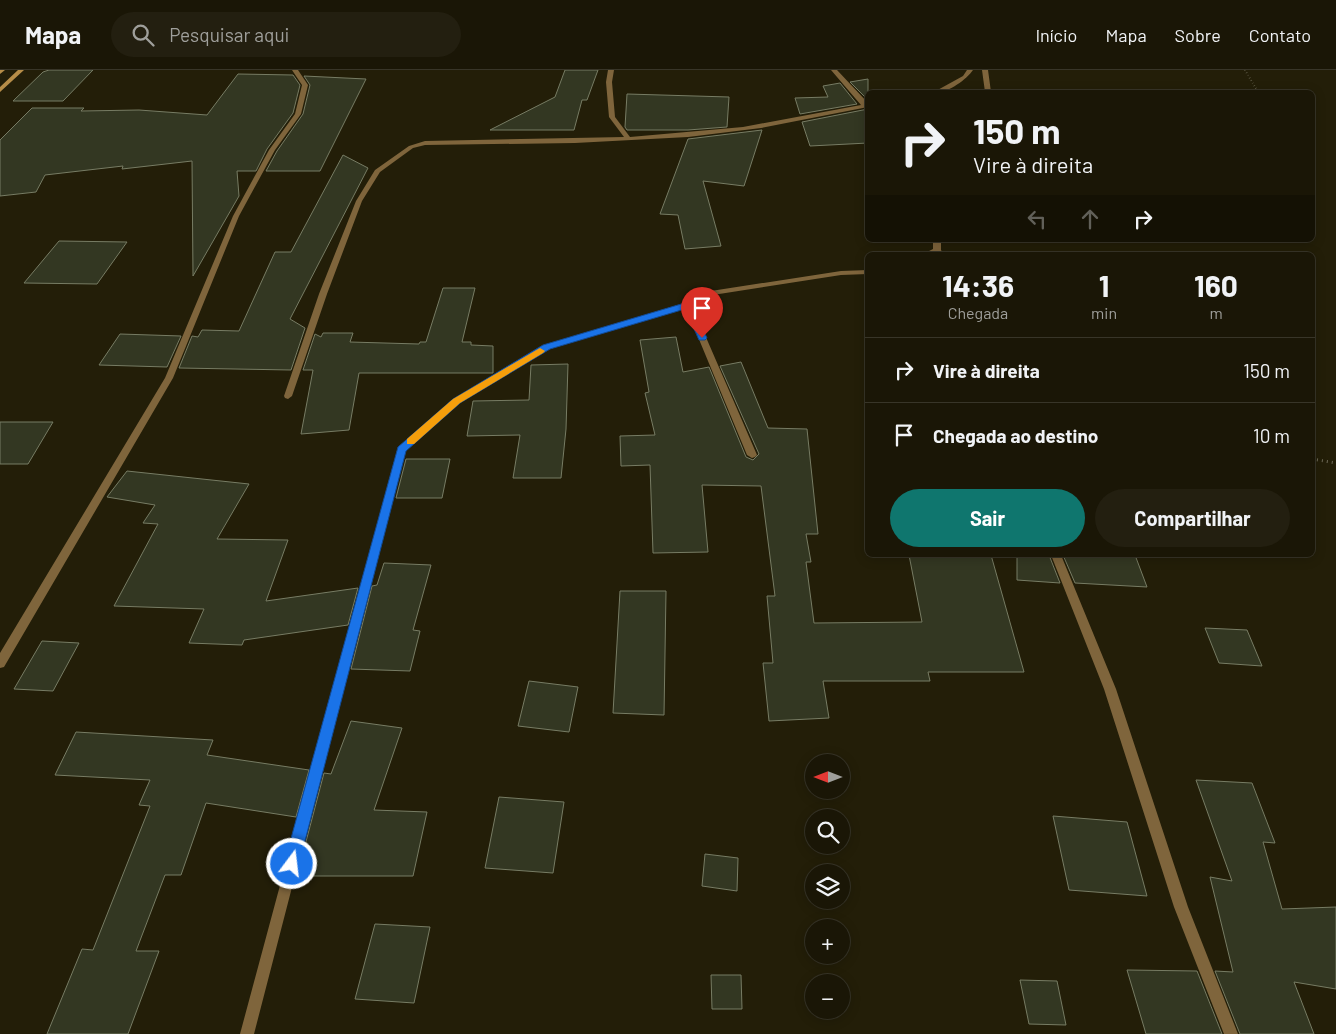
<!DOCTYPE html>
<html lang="pt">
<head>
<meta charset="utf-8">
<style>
	body { margin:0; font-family:Barlow,sans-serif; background:#231f10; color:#f1f3f6; height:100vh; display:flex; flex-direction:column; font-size:19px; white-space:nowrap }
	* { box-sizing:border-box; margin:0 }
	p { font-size:16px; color:#9f9f9b }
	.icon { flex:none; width:28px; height:28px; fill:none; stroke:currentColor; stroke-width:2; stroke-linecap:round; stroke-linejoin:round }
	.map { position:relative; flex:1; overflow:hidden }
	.side { position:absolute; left:865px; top:182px; width:450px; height:305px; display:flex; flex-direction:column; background:#1a1606; border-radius:8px; box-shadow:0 2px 12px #0003,0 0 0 1px #383528 }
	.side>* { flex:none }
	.hud { position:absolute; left:865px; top:20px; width:450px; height:152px; border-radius:8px; box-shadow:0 2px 12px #0003,0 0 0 1px #383528; background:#1a1606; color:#f1f3f6; overflow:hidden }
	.needle { width:32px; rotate:270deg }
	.buttons { position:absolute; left:805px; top:684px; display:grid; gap:10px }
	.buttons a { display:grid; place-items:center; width:45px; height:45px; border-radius:50%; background:#1a1606; box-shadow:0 2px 12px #0003,0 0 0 1px #383528; font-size:25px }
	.pin { position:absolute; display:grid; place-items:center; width:42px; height:42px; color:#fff; margin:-51px -21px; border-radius:50% 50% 50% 0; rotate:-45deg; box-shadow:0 0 5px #0007 }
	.pin .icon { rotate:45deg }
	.me { position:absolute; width:55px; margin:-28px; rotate:15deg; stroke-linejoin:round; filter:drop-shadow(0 0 4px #0008) }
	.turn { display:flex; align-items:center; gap:18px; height:105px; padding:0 25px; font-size:22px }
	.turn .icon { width:65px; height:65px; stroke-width:2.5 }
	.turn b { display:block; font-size:35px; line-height:42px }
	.lanes { display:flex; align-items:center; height:48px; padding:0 25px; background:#0003; justify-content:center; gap:25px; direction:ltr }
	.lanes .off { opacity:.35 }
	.eta { display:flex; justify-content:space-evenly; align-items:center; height:85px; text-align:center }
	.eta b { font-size:30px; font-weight:700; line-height:35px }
	.cta { display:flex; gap:10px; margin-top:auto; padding:10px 25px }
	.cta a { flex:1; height:58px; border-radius:30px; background:#0f766e; color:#fff; font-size:20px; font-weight:700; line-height:58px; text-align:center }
	.cta a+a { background:#231f10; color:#f1f3f6 }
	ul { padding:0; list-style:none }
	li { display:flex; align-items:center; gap:15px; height:65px; padding:0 25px; border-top:1px solid #383528 }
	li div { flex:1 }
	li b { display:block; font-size:19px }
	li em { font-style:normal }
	header { display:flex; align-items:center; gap:30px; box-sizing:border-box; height:70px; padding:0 25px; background:#1a1606; border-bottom:1px solid #383528 }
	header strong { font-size:24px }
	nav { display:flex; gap:28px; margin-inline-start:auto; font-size:18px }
	.search { width:350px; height:45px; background:#231f10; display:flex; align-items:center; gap:12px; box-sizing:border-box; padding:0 18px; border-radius:28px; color:#9f9f9b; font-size:19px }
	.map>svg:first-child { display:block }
</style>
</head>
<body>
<header>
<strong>Mapa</strong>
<div class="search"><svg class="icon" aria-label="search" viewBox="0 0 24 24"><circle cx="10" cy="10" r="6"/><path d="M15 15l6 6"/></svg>Pesquisar aqui</div>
<nav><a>Início</a><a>Mapa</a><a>Sobre</a><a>Contato</a></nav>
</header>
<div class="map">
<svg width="1336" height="964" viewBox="0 0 1336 964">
	<rect width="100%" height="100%" fill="#231e08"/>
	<path fill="#333722" stroke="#777c64" d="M49,0H93L63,31H13L43,2Z
		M565,0H598L587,30H582L574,60H490L555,27Z
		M238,4L293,5L300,15L293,43L267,79L256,101H237L239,126L193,206L192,91L122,99L123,96L45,105L36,122L0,126V70L32,38H84L81,41L139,40L207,45Z
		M304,6L366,9L320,101H266L277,81L303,44L310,15Z
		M868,9V30L850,12Z
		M840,13L857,34L800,44L795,28L828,27L823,16Z
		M627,24L729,27L727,57L688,60H627L625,57Z
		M868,39V73L810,76L802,52Z
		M762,60L744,116L703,111L721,176L685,179L678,145L660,144L688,69Z
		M343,85L368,98L290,249L305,258L291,300L179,298L192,266L198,267L202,260L239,261L275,182H291Z
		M59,171L127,172L97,214L24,213Z
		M443,218H475L462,272H471V275L493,276V303H359L349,360L301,364L313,300H303L315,264L321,267L323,263H353L350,272L419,274L420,272H426Z
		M120,264L181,266L167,297L99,295Z
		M676,267L683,302L709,297L746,387L753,390L759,384L720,296L741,292L768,358L807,359L818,464H806L811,492H806L814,553L922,552L909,485H991L1024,602H928L930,611H823L829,648L769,651L763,593H773L767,526H775L761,416L702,415L708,482L653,483L650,395L621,396L620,366L655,365L645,323L649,322L640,270Z
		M568,294L566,359L561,408H513L520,365L467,366L473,331L529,330L531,295Z
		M0,352H53L28,394H0Z
		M406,389H450L442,428H396Z
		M127,401L249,414L217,469L288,470L266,531L358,518L348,555L244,570L242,575L189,573L204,539L114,536L158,454L143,453L155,435L107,427Z
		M1017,485H1049L1060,513L1017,510Z
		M1063,485H1135L1147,517L1075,513Z
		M384,493L431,495L413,560L420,561L410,601L351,599L372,516L377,515Z
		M620,521H666L664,645L613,643Z
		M1205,558L1247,560L1262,596L1219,593Z
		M42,571L79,573L53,621L14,619Z
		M529,611L578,617L569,662L518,656Z
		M351,651L402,658L374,740L427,742L413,806H297L324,703L331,704Z
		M76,662L213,670L207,685L309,700L296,747L206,733L181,805H165L136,881H159L128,964H47L82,879L93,880L150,736L139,735L150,710L55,705Z
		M1196,710L1252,713L1275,773L1263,772L1282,839L1336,837V919L1294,912L1314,964H1240L1215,901L1233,902L1210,807L1232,811Z
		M499,727L564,732L553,803L485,798Z
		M1053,746L1127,752L1147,826L1069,820Z
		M705,784L738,788L737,821L702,816Z
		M375,854L430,857L414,933L355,929Z
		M1127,900L1197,901L1222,964H1146Z
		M711,905H741L742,939H712Z
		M1020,910L1057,911L1066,955L1029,954Z"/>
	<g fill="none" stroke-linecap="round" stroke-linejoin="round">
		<path stroke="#6f6b58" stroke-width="2" stroke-dasharray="0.5 2.5" stroke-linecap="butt" d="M1245,0L1258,22"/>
		<path stroke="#6f6b58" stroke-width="3" stroke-dasharray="1 4" stroke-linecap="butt" d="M1312,389L1336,393"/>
		<path fill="#7f653c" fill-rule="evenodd" d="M292,0H298L308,15L301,44L275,80L239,146L173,308L4,597L0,598V583L165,308L233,146L269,80L295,44L302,15Z
			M608,0H614L612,12L615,47L630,67L743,57L861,35L831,0H837L868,33V37L761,58L688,67L575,73L425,75L413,78L380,102L362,131L327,224L292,326L288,329L285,328L284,326L319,224L356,131L375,100L409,76L425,71L624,67L609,47L606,12Z
			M967,0H973C966,10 947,24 934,22L963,6Z
			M982,0H988L991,22H985Z
			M933,170H941V180L944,185H936L935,183L921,185L933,179Z
			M868,200V204L841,205L700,227L692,235L757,385L755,387L752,388L747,385L686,238L550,279L460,333L405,381L254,964H240L398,377L454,329L544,275L685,233L698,223L841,201Z
			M1051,485H1061L1116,619L1188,837L1238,964H1224L1174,837L1104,619Z"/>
		<path fill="#b68d48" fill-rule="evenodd" d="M0,0H5L0,4Z
			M18,0H24L0,22V17Z"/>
	</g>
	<path fill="#1a73e8" stroke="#114b97" d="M688,232L692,235L707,268L705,270H699L685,239L550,279L460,333L406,381L299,794L297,799L292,802L287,799L284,794L398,377L453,329L543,275Z"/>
	<path fill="#f59e0b" d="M540,278L545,281L543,283L460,333L414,374H407V369L453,329Z"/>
</svg>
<div class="buttons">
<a><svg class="needle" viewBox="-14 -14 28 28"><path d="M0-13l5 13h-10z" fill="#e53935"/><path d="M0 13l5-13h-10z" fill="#9f9f9b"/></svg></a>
<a><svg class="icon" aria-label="search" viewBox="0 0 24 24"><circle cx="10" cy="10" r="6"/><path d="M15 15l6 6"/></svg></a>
<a><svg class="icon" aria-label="layers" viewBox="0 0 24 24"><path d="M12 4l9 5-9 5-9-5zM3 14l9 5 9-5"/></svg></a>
<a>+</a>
<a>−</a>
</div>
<div class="pin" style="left:702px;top:268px;background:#d93025"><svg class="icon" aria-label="arrive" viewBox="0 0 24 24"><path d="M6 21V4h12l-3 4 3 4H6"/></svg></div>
<svg class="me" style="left:292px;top:794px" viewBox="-20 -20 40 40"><circle r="17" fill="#1a73e8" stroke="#fff" stroke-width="3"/><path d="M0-11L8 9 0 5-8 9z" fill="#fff"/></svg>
<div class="hud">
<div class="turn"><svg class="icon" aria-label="right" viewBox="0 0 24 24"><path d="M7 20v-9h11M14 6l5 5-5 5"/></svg><div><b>150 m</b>Vire à direita</div></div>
<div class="lanes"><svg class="icon off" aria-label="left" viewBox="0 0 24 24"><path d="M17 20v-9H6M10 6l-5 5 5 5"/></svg><svg class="icon off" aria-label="ahead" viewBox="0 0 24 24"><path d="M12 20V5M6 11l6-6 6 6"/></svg><svg class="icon" aria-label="right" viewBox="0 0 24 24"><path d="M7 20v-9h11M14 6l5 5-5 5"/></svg></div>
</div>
<section class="side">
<div class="eta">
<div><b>14:36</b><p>Chegada</p></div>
<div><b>1</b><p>min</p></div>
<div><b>160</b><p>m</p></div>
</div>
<ul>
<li><svg class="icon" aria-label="right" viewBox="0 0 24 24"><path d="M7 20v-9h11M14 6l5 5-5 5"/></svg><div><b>Vire à direita</b></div><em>150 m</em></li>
<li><svg class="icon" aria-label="arrive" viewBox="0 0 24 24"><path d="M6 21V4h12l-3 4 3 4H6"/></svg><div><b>Chegada ao destino</b></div><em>10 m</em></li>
</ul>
<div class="cta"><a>Sair</a><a>Compartilhar</a></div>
</section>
</div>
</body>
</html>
